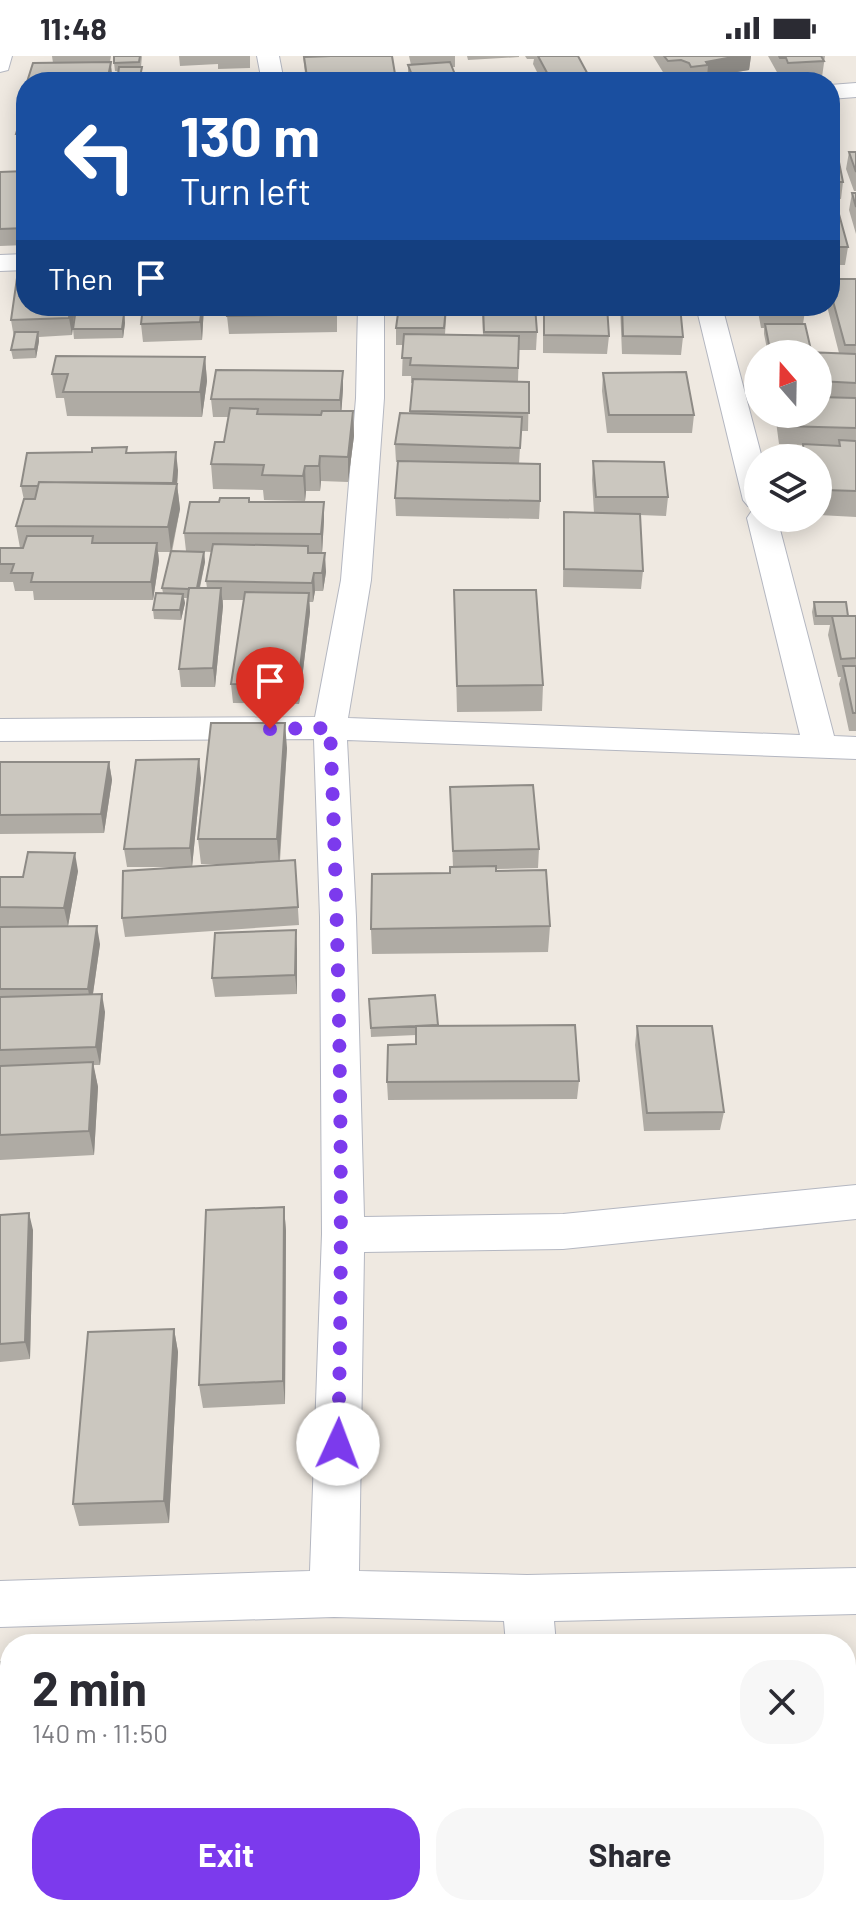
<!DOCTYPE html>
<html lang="en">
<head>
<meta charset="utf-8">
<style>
	body { margin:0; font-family:Barlow,sans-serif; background:#f7f7f7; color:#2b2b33; height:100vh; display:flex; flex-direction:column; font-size:30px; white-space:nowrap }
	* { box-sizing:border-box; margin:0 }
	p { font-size:26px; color:#7c7c81 }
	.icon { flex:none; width:44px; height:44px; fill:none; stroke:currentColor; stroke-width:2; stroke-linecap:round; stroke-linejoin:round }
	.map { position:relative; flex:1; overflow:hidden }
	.panel { position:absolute; left:0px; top:1578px; width:856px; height:282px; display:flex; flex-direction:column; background:#fff; border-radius:32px 32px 0 0; box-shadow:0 4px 20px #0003 }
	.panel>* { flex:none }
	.hud { position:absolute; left:16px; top:16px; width:824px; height:244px; border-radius:32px; box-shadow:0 4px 20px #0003; background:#1a4fa0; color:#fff; overflow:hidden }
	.needle { width:52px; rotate:340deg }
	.buttons { position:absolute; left:744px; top:284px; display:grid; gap:16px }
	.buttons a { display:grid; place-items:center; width:88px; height:88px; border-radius:50%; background:#fff; box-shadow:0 4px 20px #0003; font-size:40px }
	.pin { position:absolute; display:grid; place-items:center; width:68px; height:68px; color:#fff; margin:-82px -34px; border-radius:50% 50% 50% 0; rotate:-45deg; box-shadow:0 0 8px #0007 }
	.pin .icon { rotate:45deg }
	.me { position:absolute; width:88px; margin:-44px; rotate:2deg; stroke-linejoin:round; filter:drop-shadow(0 0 6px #0008) }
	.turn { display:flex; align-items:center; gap:28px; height:168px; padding:0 32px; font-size:36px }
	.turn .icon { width:104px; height:104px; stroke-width:2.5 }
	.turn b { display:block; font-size:56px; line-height:68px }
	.then { display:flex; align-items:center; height:76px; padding:0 32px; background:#0003; gap:16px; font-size:30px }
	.round { display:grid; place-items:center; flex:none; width:84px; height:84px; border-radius:32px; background:#f7f7f7 }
	.headline { display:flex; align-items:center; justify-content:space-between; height:136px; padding:0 32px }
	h1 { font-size:48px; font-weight:700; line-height:60px }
	.cta { display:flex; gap:16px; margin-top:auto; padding:16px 32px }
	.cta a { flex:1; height:92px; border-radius:32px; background:#7c3aed; color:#fff; font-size:32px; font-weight:700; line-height:92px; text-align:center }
	.cta a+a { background:#f7f7f7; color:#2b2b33 }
	.status { display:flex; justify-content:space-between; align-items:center; height:56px; padding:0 40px; background:#fff; direction:ltr }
	.status svg { height:22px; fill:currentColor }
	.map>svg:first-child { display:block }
</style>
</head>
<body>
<div class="status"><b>11:48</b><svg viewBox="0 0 49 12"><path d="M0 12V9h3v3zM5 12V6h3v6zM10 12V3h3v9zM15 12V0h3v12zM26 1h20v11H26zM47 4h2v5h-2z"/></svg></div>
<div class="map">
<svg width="856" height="1859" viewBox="0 0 856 1859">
	<rect width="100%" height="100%" fill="#efe9e1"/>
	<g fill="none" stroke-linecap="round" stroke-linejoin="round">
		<defs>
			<path id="minor" d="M0,0H12L8,14L0,16Z
				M257,0H279L284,26H262Z
				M856,27V41L830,43V29Z
				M26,198V214L0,215V199Z
				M358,250H384V342L371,524L348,662L800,679L747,462L751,456L758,454V462H777L834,680L856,681V703L347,684L356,861L364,1161L563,1158L856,1129V1163L563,1193L364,1196L359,1515L527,1519L856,1512V1558L554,1565L556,1588H506L504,1565L334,1561L0,1571V1525L310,1515L322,1178L320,861L314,683L0,685V663L315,661L341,524L356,342Z
				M696,250H722L762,402H758V453L748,450L743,444Z
				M532,1850H586V1859H532Z"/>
		</defs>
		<use href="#minor" stroke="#b4b7c1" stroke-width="2"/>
		<use href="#minor" fill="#fff" fill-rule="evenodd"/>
	</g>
	<path fill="#afaba4" d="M52,0H111L110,6L113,22L53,7Z
		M142,0L141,11L142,19L115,15L114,7Z
		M179,0H250V12L218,13V8L180,10Z
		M303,0H392L395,23H410L408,18V9H411L409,0H455V11H452L456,21V26H306Z
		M467,0H519V1L468,4Z
		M525,0H578L592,26H542L533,8L534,3H527Z
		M653,0H751L749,14L707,21V25L698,26H689L687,23L680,20L666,21Z
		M768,0H825L822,21L786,23L784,18H778Z
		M26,58V94H19L16,78Z
		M849,96H856V135H854L846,113Z
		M830,106L843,126L841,143H834L848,191L845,209H830Z
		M26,115V189L0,190V116Z
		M852,137H856V178L849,154Z
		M830,223H856V461L819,459L818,402H801L803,389L779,388L775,358H818V298H768L764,278V272H761L757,250H804L805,255L803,268L810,296L839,297L827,250H830Z
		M75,250L72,279L39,281V285L36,302L13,303L11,294L14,282L11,264Z
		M204,250L202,284L143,286L141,268Z
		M337,250V276L229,278L227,260Z
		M447,250L445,278L483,279L482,250H535L537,276L536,294H519L518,325L529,326L528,375H521L519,408L540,445L539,463L396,460L395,442L398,406H396L395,388L410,357L412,327H411V320H402L403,289H396V272Z
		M543,250H607L609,280L607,298L543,297Z
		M620,250H680L683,281L681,299L622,298Z
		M124,258L125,267L123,282L74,283L73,273Z
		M205,301L207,325L202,361L67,360L64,342H56L52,318Z
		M343,315V333L341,355H353L354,380L348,426L321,425L320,435H306L305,445L264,444L263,434L213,433L211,408L224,386L229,361H213L211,343Z
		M603,317L694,359L692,377H607L602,335Z
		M128,397L178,414L177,428L180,453L172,496H204L205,506L200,532H207L206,525L212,496L186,495L184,477L249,446L324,464L322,497L326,516L323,535H315L313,546H309L310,556L299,648L233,647L231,628L244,544H223V550L215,631H181L179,613L188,542H184L185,547L181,564L154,563L153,554L163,537L162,532L171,496H158L159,505L153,544H34L33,535H15L13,526H0V492H20L16,470L24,444L21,430Z
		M593,405L668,441L666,460L640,459L643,515L641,533L563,531L564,456L594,457L592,424Z
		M454,534L543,629L542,655L457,656Z
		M814,546L848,560H856V675H849L839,628L841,621H838L828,579L830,569H814L812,556Z
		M287,692L280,805L295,804L299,869L125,881L122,862L189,811H127L124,793L201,722L192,811L224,808H201L198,783Z
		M0,706H109L112,724L104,777L0,778Z
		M450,731L539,793L538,812L496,813V815L550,870L548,896L372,898L371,873L450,817L453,811Z
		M78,815L68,870H0V821H23Z
		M0,871L100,888L93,938L105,956L100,1009H93L98,1031L94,1099L0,1104Z
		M297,893V938L215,941L212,922Z
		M435,939L438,970L579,1025L577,1043L388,1044L387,1026L416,988V979L371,981L369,943Z
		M637,970L724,1056L720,1074L644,1075L635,989Z
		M284,1151L286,1175L285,1348L203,1352L199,1329Z
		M0,1159L33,1174L30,1303L0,1306Z
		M174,1273L178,1296L169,1467L79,1470L73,1448Z
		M10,1605V1850H20V1858L0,1859V1606Z
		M62,1850H172L171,1852L64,1855Z"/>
	<path fill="#8e8b86" d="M738,0H751L749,14L707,21L708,9L706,6Z
		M111,6L112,26H107Z
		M70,250H75L72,279L69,262Z
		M202,250H204L202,284L200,266Z
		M124,258L125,267L123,282L122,273Z
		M38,276L39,285L36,302L35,293Z
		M205,301L207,325L202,361L200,336Z
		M343,315V333L341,362L340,344Z
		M353,355L354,380L348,426V401Z
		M176,396L178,414L177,430V428L180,453L171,496L168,471Z
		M320,400L321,425L320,435L319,410Z
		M305,410L306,435L305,445L303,420Z
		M324,446V464L322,497L321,478Z
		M157,487L159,505L153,544L151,526Z
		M204,496L205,506L197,543L196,533Z
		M325,497L326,516L323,535L322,517Z
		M314,517L315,535L313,546L312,527Z
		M221,532L223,550L215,631L213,612Z
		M309,537L310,556L299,648L298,629Z
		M183,538L185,547L181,564L180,554Z
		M285,667L287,692L279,809L277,783Z
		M199,703L201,722L192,811L190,792Z
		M109,706L112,724L104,777L101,758Z
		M75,797L78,815L68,870L64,852Z
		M97,870L100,888L91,951L88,933Z
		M296,874L297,893V938L295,919Z
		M102,938L105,956L100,1009L96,991Z
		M93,1006L98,1031L94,1099L89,1075Z
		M284,1151L286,1175L285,1348L283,1325Z
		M29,1157L33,1174L30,1303L25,1286Z
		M174,1273L178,1296L169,1467L164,1445Z"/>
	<path fill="#cbc7bf" stroke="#8e8b86" stroke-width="2" d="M114,0H140L139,6L114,7Z
		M331,0H392L395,18L307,21L304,1Z
		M538,0H578L592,26H552Z
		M664,0H738L706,6L708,9L691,11L689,7L681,4L668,5Z
		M779,0H821L824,5L788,7L786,2H780Z
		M111,6L107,26H27L33,7Z
		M450,6L456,21L414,24L408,9Z
		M119,11H142L139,26H117Z
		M414,23V26H315Z
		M22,58H26V78H16Z
		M849,96H856V116Z
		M830,106H839L843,126H830Z
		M26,115V172L0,173V116Z
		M852,137H856V151Z
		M830,140H834L848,191H830Z
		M20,201H26V250H70L69,262L11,264Z
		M830,223H856V289H845L830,234Z
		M143,250H202L200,266L141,268Z
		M228,250H336V258L227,260Z
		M399,250H446L444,272H396Z
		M483,250H535L537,276H484Z
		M544,250H607L609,280L544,279Z
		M622,250H680L683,281L623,280Z
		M763,250H804L805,255L764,254Z
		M124,258L122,273H73L75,259Z
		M765,268H805L811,294H770Z
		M15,276H38L35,293L11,294Z
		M404,278L519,280L518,312L410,309L411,302H402Z
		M782,295L856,298V327L818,325V298H783Z
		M56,300L205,301L200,336H63L68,318H52Z
		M216,314L343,315L340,344L211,343Z
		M686,316L694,359H609L603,317Z
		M413,323L529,326V357L410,355Z
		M818,341L856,342V372L781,370L780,358H818Z
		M230,352L258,353L257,358L321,359L322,355H353L348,401L320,400L319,410H305L303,420L262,419L264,409L211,408L215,386H224Z
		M400,357L522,361L520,392L395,388Z
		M839,384L856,385V435L824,434L822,408H818V402H804L803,388L840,390Z
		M127,391L126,397L176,396L173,427L39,426L38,430H21L27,397L92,396V392Z
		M398,405L540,408V445L395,442Z
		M593,405L664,406L668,441H596Z
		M39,426L177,428L168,471L16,470L24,443H35Z
		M220,442H249V446H324L321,478L184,477L190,446H219Z
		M564,456L640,458L643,515L564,513Z
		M27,480H93L92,487H157L151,526H31L33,517H11L14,508H0V492H23Z
		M213,488L308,490V497H325L322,517H314L312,527L206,525Z
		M171,495L204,496L197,532H189V533L162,532Z
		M189,532H221L213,612L179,613Z
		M454,534H536L543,629L457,630Z
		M245,536L309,537L298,629L231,628Z
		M156,537L183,538L180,554H153Z
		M814,546H846L848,560H816Z
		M832,560H856V602L841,603Z
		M843,610H856V657H853Z
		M211,667H285L277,783H198Z
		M199,703L190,792L124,793L136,704Z
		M0,706H109L101,758L0,759Z
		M533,729L539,793L453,795L450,731Z
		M28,796L75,797L64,852L0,851V821H23Z
		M295,804L298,851L122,862L123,815Z
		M496,810V815L546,814L550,870L371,873L372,818L450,817V811Z
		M97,870L88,933H0V871Z
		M296,874L295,919L212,922L215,877Z
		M102,938L96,991L0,994V941Z
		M435,939L438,969L371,972L369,943Z
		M575,969L579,1025L387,1026L388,989L416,988V970Z
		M637,970H712L724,1056L647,1057Z
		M93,1006L89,1075L0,1079V1010Z
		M284,1151L283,1325L199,1329L206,1154Z
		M29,1157L25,1286L0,1288V1159Z
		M174,1273L164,1445L73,1448L88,1276Z
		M10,1605V1841L0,1842V1606Z
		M369,1850H514L516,1859H370Z
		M855,1852L856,1859H739Z"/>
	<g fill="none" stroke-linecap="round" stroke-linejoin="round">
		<path stroke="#7c3aed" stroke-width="14" stroke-dasharray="0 25.2" d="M270,673L330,672C340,911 344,1149 338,1388"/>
	</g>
</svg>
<div class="buttons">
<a><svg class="needle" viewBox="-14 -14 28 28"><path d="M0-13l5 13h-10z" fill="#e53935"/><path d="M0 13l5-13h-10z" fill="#7c7c81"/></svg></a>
<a><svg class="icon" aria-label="layers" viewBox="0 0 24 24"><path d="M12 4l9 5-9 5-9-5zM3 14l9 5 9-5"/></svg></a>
</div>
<div class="pin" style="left:270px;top:673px;background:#d93025"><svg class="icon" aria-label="arrive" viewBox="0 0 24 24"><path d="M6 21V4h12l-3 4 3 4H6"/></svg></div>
<svg class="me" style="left:338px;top:1388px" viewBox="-20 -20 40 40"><circle r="19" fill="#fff"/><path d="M0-13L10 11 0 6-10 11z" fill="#7c3aed"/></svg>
<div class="hud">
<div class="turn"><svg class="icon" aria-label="left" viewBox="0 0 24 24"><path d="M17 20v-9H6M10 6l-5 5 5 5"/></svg><div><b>130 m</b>Turn left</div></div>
<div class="then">Then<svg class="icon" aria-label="arrive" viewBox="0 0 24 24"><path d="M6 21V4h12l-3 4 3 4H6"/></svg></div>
</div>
<section class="panel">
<div class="headline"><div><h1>2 min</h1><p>140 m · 11:50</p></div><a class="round"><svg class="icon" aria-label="close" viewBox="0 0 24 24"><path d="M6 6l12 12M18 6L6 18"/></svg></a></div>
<div class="cta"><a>Exit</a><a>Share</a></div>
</section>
</div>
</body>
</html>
